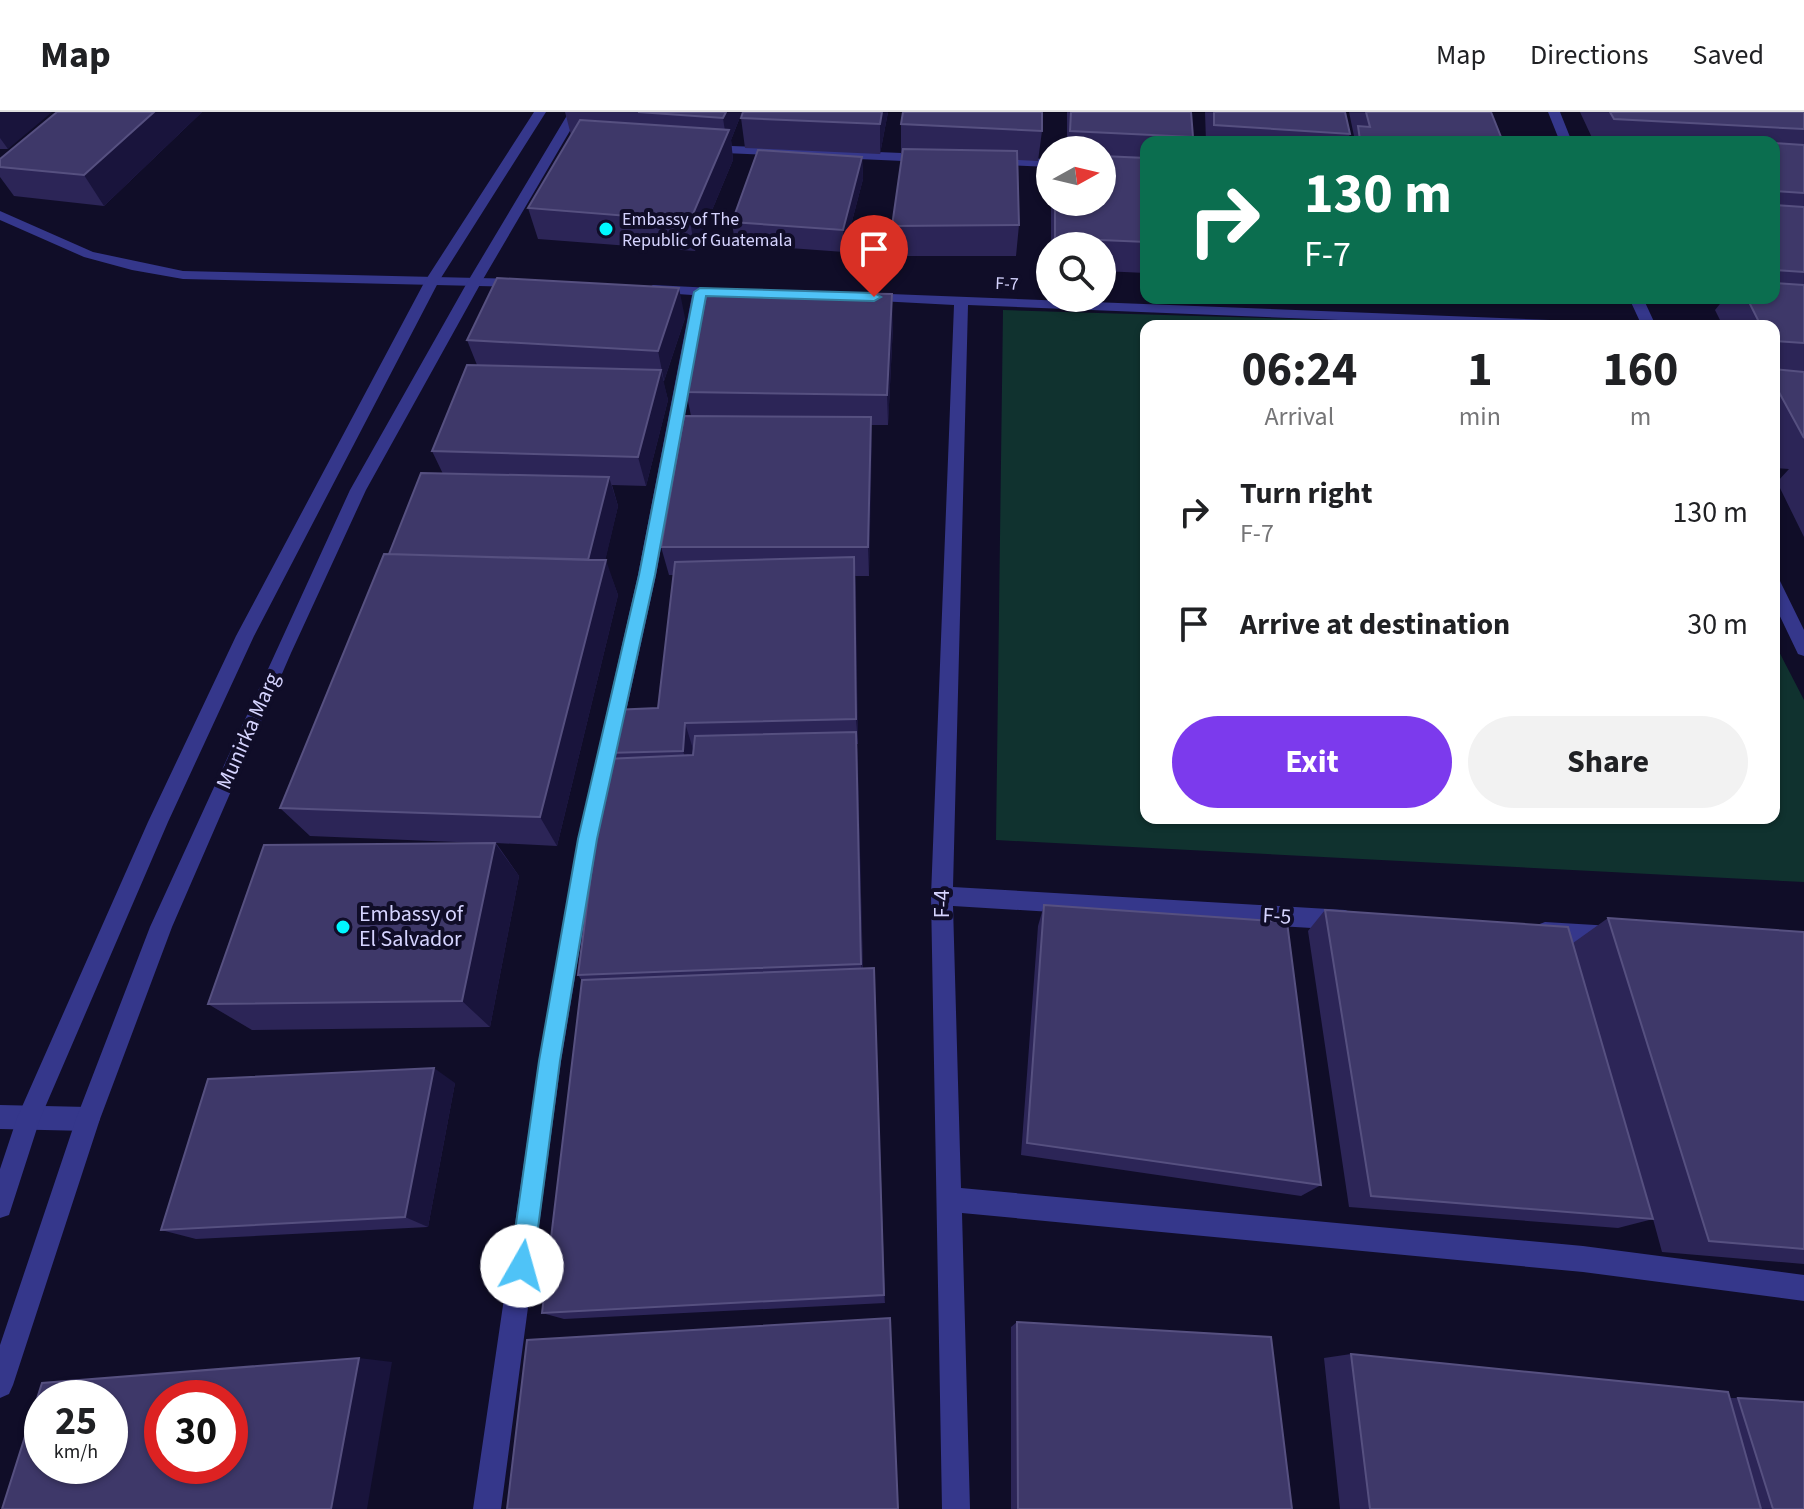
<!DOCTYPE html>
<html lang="en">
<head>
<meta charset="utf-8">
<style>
	body { margin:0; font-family:"Source Sans 3",sans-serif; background:#f2f2f2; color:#202124; height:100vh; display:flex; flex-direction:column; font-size:30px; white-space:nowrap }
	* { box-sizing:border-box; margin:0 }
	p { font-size:26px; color:#757577 }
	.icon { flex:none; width:44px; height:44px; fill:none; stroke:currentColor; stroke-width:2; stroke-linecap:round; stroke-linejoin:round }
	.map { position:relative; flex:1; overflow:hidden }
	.drawer { position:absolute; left:1140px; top:208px; width:640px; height:504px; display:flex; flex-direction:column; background:#fff; border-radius:16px; box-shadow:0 2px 6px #0004 }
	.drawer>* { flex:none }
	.top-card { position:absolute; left:1140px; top:24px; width:640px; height:168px; border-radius:16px; box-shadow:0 2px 6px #0004; background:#0b6e4f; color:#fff; overflow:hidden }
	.needle { width:52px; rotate:82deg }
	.controls { position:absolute; left:1036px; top:24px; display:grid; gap:16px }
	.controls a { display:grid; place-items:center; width:80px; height:80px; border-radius:50%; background:#fff; box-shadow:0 2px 6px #0004; font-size:40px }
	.speed { position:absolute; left:24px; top:1268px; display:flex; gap:16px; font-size:40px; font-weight:700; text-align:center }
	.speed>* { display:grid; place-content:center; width:104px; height:104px; border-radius:50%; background:#fff; box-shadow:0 2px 6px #0004; line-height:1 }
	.speed small { font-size:20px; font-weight:400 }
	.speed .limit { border:12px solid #d22; background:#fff; color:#111 }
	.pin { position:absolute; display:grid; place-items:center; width:68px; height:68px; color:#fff; margin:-82px -34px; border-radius:50% 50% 50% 0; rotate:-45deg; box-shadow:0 0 8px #0007 }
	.pin .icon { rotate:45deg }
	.me { position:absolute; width:88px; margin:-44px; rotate:7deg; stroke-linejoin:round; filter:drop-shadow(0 0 6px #0008) }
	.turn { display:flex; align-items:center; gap:28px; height:168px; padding:0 32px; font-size:36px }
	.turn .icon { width:104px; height:104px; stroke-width:2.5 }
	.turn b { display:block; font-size:56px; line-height:68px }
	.eta { display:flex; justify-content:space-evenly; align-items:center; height:136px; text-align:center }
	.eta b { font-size:48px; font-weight:700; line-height:56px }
	.action { display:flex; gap:16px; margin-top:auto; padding:16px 32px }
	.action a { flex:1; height:92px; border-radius:48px; background:#7c3aed; color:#fff; font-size:32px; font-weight:700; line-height:92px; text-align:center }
	.action a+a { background:#f2f2f2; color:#202124 }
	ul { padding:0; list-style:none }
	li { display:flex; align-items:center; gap:24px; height:112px; padding:0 32px }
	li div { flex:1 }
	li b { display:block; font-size:30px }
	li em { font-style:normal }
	header { display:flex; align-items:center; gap:48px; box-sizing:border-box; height:112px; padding:0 40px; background:#fff; border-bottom:2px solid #e0e0e0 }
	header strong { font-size:38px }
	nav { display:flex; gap:44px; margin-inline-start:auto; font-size:28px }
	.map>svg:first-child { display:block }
</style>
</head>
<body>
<header>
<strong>Map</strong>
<nav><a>Map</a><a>Directions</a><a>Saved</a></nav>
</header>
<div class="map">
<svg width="1804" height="1397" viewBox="0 0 1804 1397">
	<rect width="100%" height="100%" fill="#100d28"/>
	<path fill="#10322f" d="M1003,198L1518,214H1146V706H1774V530L1804,588V770L996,728Z"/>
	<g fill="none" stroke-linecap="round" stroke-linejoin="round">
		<path fill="#35378b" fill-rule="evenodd" d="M1548,0H1560L1572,30H1560Z
			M706,33L926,42L932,46L926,50L702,40V34Z
			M990,45L1050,47V55L986,52L984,49Z
			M0,99L93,140L183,159L521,167L528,171L521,175L183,167L132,158L84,145L0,108Z
			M653,173L733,177L740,181L733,185L706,184L656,463L598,727L561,949L501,1397H473L539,949L578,727L638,463L692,183L648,180L646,177Z
			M865,181L1601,210L1608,214H1491L968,193L953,775L1345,798L1353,801L1356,808L1353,815L1345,818L953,794L961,1076L1583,1134L1804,1163V1189L1583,1160L962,1101L970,1397H942L931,784L954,193L860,188V182Z
			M1629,186H1643L1656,214H1642Z
			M1774,468L1780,469L1804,518V544L1798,542L1774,492Z
			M1545,810L1612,814L1620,817L1623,824L1620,831L1612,834L1545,830L1537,827L1534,820L1537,813Z
			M0,993L88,995L96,999L100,1007L96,1015L88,1019L0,1017Z"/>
		<path fill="#35378b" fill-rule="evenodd" d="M534,0H546L439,169L254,524L168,710L40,1007L9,1103L0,1106V1057L17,1006L148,710L236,524L425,169Z
			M569,0H581L482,169L366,378L291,541L172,815L100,1007L13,1273L9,1282L0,1286V1233L76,1007L150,815L350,378L468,169Z"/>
	</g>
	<path fill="#2c2557" d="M0,0L8,37H0Z
		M57,0H202L104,94L14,84L0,65V47Z
		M565,0H742L731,28L733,48L695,139L538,127L528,96L571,23Z
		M743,0H888L880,42L745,36L741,6Z
		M1067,0H1191L1193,25L1192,30H1146V161L1102,159V134H1051V90H1102V38H1067Z
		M1205,0H1345L1350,22L1347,30H1206Z
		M1349,0H1491L1503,30H1352L1354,24Z
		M1580,0H1804V425L1777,370L1789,357L1776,356L1774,352V214H1723L1715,198L1724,187L1707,186H1774V30H1594Z
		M901,12L1042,19L1038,49L1018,48L1019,113L1016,144H892V114L902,43L901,42Z
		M862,45L863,67L844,140L735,132L732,110Z
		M685,206L664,269H663L668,288L646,374L612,373L618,394L605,448L618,483L557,734L496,731L519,764L490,915L252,918L208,892L480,731L310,724L280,696L389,442L443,362L432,339L477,253L467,228Z
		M893,213L888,313H871L869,464H855L858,632H857L863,856L875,879L885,1191L564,1207L542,1201L582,869L578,863L609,646L606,641L658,596L674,463H669L661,435L691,304L686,280Z
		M1044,793L1321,1073L1301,1084L1021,1043L1038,814Z
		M1325,798L1573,831L1608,806L1804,820V1152L1662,1140L1653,1107L1618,1116L1349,1095L1308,819Z
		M455,971L428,1115L196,1127L161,1118Z
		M1017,1210L1292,1397H1011V1215Z
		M1351,1242L1729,1286H1738L1804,1397H1340L1324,1246Z"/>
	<path fill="#19143c" d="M0,0H52L8,37L0,26Z
		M154,0H202L104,94L84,63Z
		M726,0H742L731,28L733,48L695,139L690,109L726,26L723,6Z
		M882,0H888L880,42V12Z
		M862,45L863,67L844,140L843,118Z
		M679,176L685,206L664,269L658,239Z
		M892,182L893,213L888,313L887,283Z
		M661,258L668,288L646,374L638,345Z
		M871,305L872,334L869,464L868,435Z
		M609,365L618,394L598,480L587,452Z
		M854,445L856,474L858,632L856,607Z
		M606,448L618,483L557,734L540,705Z
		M685,611L693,637L691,663L683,639Z
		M856,620L858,645L863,871L861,852Z
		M495,731L519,764L490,915L462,889Z
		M874,856L875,879L885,1191L884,1183Z
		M434,956L455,971L428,1115L405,1105Z
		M359,1246L392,1250L367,1397H331Z"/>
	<path fill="#3e3869" stroke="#565080" stroke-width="2" fill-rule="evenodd" d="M57,0H154L84,63L0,55V47Z
		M638,0H726L723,6Z
		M743,0H882L880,12L741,6Z
		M903,0H1042V19L901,12Z
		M1071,0H1191L1193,25L1070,19Z
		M1214,0H1345L1350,22L1214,13Z
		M1366,0H1491L1503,30H1400L1360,28L1358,14L1370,15Z
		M1610,0H1804V17L1614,7Z
		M580,8L729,18L690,109L528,96Z
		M1622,25L1743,30H1625Z
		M1774,31L1804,33V81L1774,79Z
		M903,37L1017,39L1019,113L892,114Z
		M758,38L862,45L843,118L732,110Z
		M1102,44L1146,46V130L1055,126V90H1102Z
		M1774,93L1804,95V160L1774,158Z
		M497,166L679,176L658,239L467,228Z
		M1774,171L1804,173V231L1774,229V214H1761L1747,186H1774Z
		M707,179L892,182L887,283L686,280Z
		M467,253L661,258L638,345L432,339Z
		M1774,257L1804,260V326L1774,271Z
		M684,304L871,305L868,435H661Z
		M421,361L609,365L588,448L389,442Z
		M384,442L606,448L540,705L280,696Z
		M854,445L856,607L685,611L683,639L606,641L612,598L658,596L675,450Z
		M856,620L861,852L578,863L606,647L693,643L695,624Z
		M495,731L462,889L208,892L264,733Z
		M1044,793L1287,810L1321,1073L1027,1031Z
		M1325,798L1568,815L1653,1107L1371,1084Z
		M1608,806L1804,820V1137L1709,1129Z
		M874,856L884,1183L542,1201L582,868Z
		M434,956L405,1105L161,1118L208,967Z
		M890,1206L898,1397H507L527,1228Z
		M1017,1210L1271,1225L1292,1397H1018Z
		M1351,1242L1728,1280L1761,1397H1370Z
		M359,1246L331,1397H2L42,1271ZM42,1286H110V1354H42ZM162,1286H230V1354H162Z
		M1738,1286L1804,1290V1397H1773Z"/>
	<path fill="#4fc3f7" stroke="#337fa1" stroke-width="2" d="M700,176L874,181L881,185L874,189L706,184L655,463L597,727L560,949L533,1154L530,1162L522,1166L514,1162L510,1154L539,949L578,727L639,463L694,180Z"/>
	<g fill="#00f7ff" stroke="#100d28" stroke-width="3">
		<circle cx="606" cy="117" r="8"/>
		<circle cx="343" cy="815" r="8"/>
	</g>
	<g text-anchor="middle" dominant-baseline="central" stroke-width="8" stroke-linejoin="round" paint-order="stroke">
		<g font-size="18" fill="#d6d4ff" stroke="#100d28" text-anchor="start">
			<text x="622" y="107">Embassy of The<tspan x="622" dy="21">Republic of Guatemala</tspan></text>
		</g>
		<g font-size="18" fill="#d6d4ff" stroke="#100d28">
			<text transform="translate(1007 172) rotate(2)">F-7</text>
		</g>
		<g font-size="22" fill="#d6d4ff" stroke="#100d28">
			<text transform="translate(248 619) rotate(-66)">Munirka Marg</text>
			<text transform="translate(942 792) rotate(-90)">F-4</text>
			<text transform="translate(1277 804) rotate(3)">F-5</text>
		</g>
		<g font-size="22" fill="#d6d4ff" stroke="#100d28" text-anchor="start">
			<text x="359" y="802">Embassy of<tspan x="359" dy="25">El Salvador</tspan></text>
		</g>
	</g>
</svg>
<div class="controls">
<a><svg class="needle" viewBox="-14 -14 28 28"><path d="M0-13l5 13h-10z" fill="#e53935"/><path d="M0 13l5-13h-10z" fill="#757577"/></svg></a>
<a><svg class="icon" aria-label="search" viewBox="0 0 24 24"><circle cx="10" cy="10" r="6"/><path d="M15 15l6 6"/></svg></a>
</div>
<div class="speed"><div>25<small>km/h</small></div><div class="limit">30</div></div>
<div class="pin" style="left:874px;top:185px;background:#d93025"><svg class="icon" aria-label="arrive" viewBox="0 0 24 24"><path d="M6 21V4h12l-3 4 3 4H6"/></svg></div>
<svg class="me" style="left:522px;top:1154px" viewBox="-20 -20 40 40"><circle r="19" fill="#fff"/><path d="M0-13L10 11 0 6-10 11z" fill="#4fc3f7"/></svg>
<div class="top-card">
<div class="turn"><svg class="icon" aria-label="right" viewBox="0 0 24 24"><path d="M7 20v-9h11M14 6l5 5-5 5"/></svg><div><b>130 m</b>F-7</div></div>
</div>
<section class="drawer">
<div class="eta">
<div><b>06:24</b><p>Arrival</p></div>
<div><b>1</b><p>min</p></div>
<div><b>160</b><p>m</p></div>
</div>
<ul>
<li><svg class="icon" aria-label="right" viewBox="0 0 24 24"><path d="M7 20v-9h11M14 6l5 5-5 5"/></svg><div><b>Turn right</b><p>F-7</p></div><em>130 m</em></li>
<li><svg class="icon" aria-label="arrive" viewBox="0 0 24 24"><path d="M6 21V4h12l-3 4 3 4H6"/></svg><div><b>Arrive at destination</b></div><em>30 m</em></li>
</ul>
<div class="action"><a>Exit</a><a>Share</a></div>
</section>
</div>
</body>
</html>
